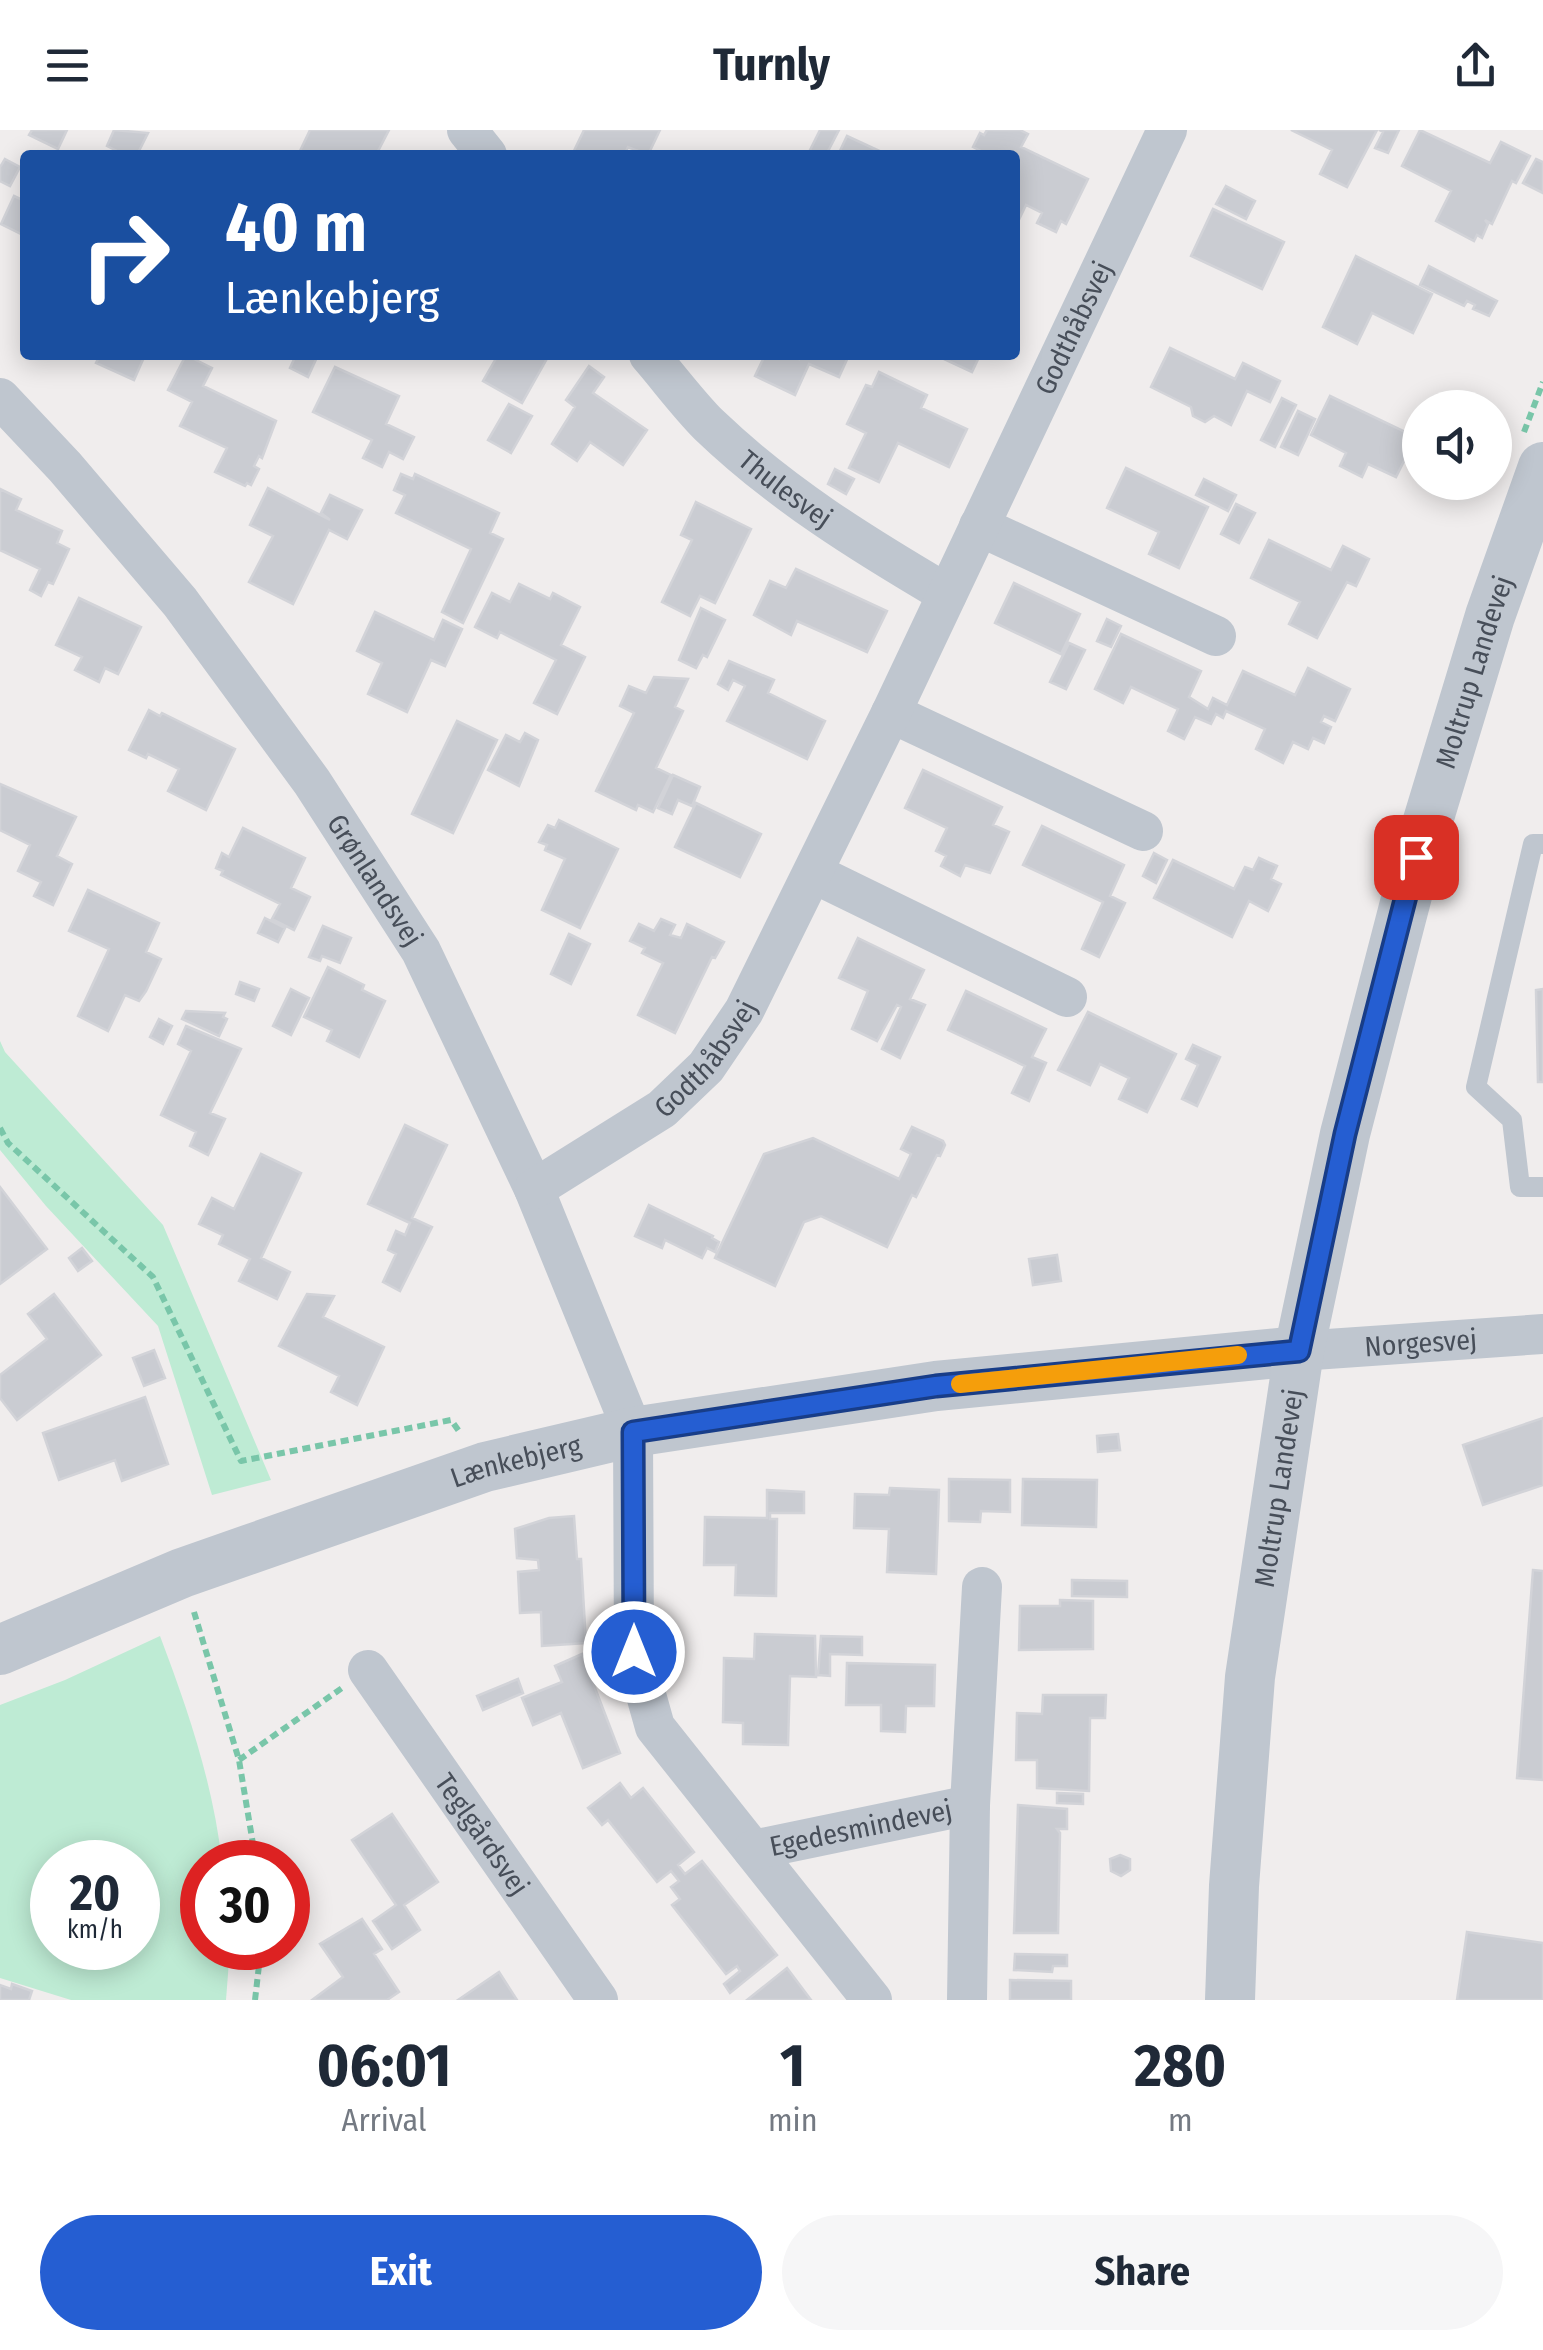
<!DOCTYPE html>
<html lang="en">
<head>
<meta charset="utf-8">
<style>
	body { margin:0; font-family:"Fira Sans Condensed",sans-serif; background:#f6f6f7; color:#1f2937; height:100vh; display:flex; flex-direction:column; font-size:38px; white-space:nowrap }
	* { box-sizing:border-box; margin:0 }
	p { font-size:32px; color:#747a83 }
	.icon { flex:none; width:55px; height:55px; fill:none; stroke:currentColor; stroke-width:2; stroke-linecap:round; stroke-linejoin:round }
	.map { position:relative; height:1870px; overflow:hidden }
	.panel { display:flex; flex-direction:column; background:#fff; flex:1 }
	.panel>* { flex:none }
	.hud { position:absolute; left:20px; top:20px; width:1000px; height:210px; border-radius:10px; box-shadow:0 5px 25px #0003; background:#1a4fa0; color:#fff; overflow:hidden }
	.controls { position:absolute; left:1402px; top:260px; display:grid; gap:20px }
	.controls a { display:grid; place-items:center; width:110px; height:110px; border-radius:50%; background:#fff; box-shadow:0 5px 25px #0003; font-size:50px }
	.speed { position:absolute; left:30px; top:1710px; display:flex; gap:20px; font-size:50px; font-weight:700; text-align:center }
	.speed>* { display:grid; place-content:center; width:130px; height:130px; border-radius:50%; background:#fff; box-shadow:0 5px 25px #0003; line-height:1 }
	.speed small { font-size:25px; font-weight:400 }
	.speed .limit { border:15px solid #d22; background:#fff; color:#111 }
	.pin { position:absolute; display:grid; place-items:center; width:85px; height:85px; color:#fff; margin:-42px; border-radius:20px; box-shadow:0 5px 15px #0006 }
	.me { position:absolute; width:110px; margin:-55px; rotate:0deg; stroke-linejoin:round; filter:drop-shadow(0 0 8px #0008) }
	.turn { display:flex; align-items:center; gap:35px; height:210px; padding:0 40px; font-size:45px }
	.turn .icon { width:130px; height:130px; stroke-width:2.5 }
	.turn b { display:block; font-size:70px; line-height:85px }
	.eta { display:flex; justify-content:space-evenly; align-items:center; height:170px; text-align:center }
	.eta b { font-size:60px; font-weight:700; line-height:70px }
	.action { display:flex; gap:20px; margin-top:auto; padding:20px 40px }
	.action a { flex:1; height:115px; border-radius:60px; background:#255ed2; color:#fff; font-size:40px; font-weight:700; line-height:115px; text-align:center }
	.action a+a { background:#f6f6f7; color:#1f2937 }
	header { display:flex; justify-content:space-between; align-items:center; height:130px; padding:0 40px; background:#fff; font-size:45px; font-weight:700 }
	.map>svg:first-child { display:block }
</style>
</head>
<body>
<header><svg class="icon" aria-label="menu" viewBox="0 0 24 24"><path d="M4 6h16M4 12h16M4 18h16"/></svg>Turnly<svg class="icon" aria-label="share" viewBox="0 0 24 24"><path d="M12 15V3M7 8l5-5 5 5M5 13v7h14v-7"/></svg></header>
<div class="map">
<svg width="1543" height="1870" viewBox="0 0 1543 1870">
	<rect width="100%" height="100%" fill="#f0eded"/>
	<path fill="#beebd4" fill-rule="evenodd" d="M0,911L5,922L163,1095L271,1350L212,1365L158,1196L46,1076L0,1020Z
		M160,1506C188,1580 213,1653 222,1732H202V1818H230L226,1870H71L0,1848V1575L65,1550ZM52,1732H138V1818H52Z"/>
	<path fill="#caccd2" stroke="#d2d3d8" stroke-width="2.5" d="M32,0H67L58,19L29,5Z
		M114,0L148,3L137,25H125L107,16Z
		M310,0H389L376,25H302L299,23Z
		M584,0H660L648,25L628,17L624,25H572Z
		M820,0H839L826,25L809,22Z
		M987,0H1020L1028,4L1021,17L1088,49L1066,94L1061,91L1056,102L1037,93L1042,83L1026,75L1015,98V25H989L973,17L980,3L984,5Z
		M1291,0H1377L1347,57L1320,44L1332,20Z
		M1379,0H1399L1388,23L1375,18L1383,2Z
		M1420,0L1490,33L1501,12L1530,26L1516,53L1512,51L1492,94L1485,90L1488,94L1482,108L1477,105L1474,111L1436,91L1451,61L1402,36Z
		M847,6L888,25H838Z
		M5,29L20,37L10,56L0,51V37Z
		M1536,29L1543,32V63L1523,53Z
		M1226,56L1255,71L1246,89L1216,74Z
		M14,66L25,71V106L1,94Z
		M1213,79L1284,112L1262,159L1191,126Z
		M1356,126L1432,164L1413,203L1372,183L1357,214L1323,197Z
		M1429,136L1497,171L1489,186L1473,179L1475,175L1467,171L1464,176L1420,155Z
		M1170,218L1235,249L1243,233L1280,251L1270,272L1247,261L1231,295L1214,286L1205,292L1193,286L1191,277L1151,257Z
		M100,225H145L134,250L96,233Z
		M186,225L212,238L203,256L276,291L262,328L259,326L254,336L259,339L251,355L247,353L245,356L215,342L227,318L180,296L192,272L168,260Z
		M296,225H318L308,247L290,238Z
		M498,225H549L522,273L483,251Z
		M765,225H790L799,229L800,225H849L839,247L809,234L795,265L755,246Z
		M945,225H980L972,242L944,229Z
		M589,236L604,247L593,263L647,300L623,335L590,312L577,331L552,314L575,277L566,270Z
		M335,237L399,266L386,294L414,307L403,329L389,322L382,337L363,328L372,310L313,282Z
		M879,242L927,265L921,278L967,299L949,337L898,313L879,352L849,338L866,303L847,294L866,255L872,257Z
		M1330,266L1416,307L1396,347L1368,334L1362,347L1340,336L1346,323L1311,305Z
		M1282,268L1296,275L1275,317L1261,310Z
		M509,274L532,286L511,323L488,310Z
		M1298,281L1315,289L1298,325L1281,317Z
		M1126,338L1208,377L1179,438L1149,424L1159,402L1107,378Z
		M835,339L854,349L846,364L828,354Z
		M401,344L413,349L415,344L499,383L490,403L503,409L463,493L442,482L471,419L396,383L405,365L394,360Z
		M1204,349L1236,365L1228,381L1196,365Z
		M268,358L330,390L321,383L330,365L362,380L347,409L329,400L293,474L249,452L273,406L250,395Z
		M0,359L21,369L16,380L62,401L57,413L69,419L53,454L48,452L41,466L30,460L40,439L0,420Z
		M696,372L751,399L715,473L700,466L690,486L662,472L692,410L681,405Z
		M1236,374L1255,383L1239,413L1221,404Z
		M1269,410L1331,440L1343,416L1369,429L1356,456L1347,452L1317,508L1289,494L1300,472L1251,448Z
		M796,439L887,481L867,522L797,491L791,505L754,485L770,451L786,458Z
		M1014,453L1080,484L1061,524L995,493Z
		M519,454L550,469L553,463L580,477L561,515L585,527L557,584L534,573L556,530L500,502L497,508L475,497L492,463L510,472Z
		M79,468L141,497L118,544L105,538L99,552L75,540L82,527L56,515Z
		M701,478L725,490L707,527L703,525L696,538L679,530Z
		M375,482L434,510L443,490L462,499L445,536L431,530L407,582L368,564L382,533L357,521Z
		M1107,489L1121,496L1111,517L1097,511Z
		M1121,504L1201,541L1189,567L1208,579L1213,568L1227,575L1243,541L1295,565L1308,538L1350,559L1335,591L1324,586L1321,592L1331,597L1324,613L1313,608L1308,619L1293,612L1283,633L1256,619L1265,599L1226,581L1223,588L1216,584L1211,594L1195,587L1184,609L1168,601L1178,579L1131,557L1123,573L1095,559Z
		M1069,513L1085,520L1066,559L1050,552Z
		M729,531L774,550L768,563L825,591L807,629L727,591L745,556L733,550L728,560L718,554Z
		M654,547L688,549L675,577L683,581L656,638L671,645L653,682L638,675L636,680L596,661L634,583L620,576L629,556L646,563Z
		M149,580L160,586L162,583L235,619L206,680L168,661L179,639L148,624L146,628L129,620Z
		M457,591L497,610L453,703L412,684Z
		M525,603L538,610L519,656L488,640L506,605L520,612Z
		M923,640L1002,677L993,695L1009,702L990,743L965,735L960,746L941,736L946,726L936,721L947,698L905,678Z
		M673,645L700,657L692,676L678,670L672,684L658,678Z
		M0,654L76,687L57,726L72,734L53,775L34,766L41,752L18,741L30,715L0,700Z
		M696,673L761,704L740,747L675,717Z
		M559,690L618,719L580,798L542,780L565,729L545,720L547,715L539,712L548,695L555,698Z
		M1042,696L1124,735L1110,766L1125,773L1099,827L1082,819L1103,772L1023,735Z
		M243,698L305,728L291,758L310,767L294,800L272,789L280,774L221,745L223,741L216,738L222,723L229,727Z
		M1154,723L1167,730L1156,753L1143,746Z
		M1259,728L1277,736L1271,749L1281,754L1268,781L1249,771L1232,807L1154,768L1173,730L1234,759L1245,737L1253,740Z
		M88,760L159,793L146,822L161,829L146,861L139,871L125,865L108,901L78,886L109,819L69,801Z
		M265,788L285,798L278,812L258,803Z
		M661,789L675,795L670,805L681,808L687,794L724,812L715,828L712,827L675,903L638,885L663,833L642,823L645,818L630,811L639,794L654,801Z
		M323,796L351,808L340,833L322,826L320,831L309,827Z
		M569,804L590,814L571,854L551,844Z
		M858,808L924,840L910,869L925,875L900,928L882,919L901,877L897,875L877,911L852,899L868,861L839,848Z
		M328,837L364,855L362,860L385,871L359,927L327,911L332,900L304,887Z
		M240,852L259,859L254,871L236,864Z
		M291,859L309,868L291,905L273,896Z
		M1543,859V952H1538L1536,860Z
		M966,861L1046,899L1032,927L1046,933L1029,971L1012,963L1025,936L948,900Z
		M186,881L225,883L223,887L227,889L219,906L182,889Z
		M1088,882L1176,924L1147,982L1119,969L1129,948L1100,934L1090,955L1058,940Z
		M159,889L172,896L163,914L150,907Z
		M186,896L241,919L210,983L225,989L208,1025L190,1016L196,1002L161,985L191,921L178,914Z
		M1193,915L1220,927L1197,976L1182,969L1198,935L1186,929Z
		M405,995L447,1015L412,1088L432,1097L400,1161L383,1152L396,1124L388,1120L396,1101L405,1105L410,1093L368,1074Z
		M912,997L943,1011L945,1015L940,1026L937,1025L916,1067L912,1065L887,1117L821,1086L804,1092L775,1156L715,1128L764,1024L813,1008L899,1049L911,1024L901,1019Z
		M261,1024L301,1043L261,1128L290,1142L277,1169L239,1151L250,1129L219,1114L223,1105L199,1094L212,1068L234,1079Z
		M0,1057L47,1119L0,1154Z
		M649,1075L713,1106L712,1108L719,1112L715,1122L707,1118L702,1128L665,1110L662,1118L635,1106Z
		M82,1118L92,1131L78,1141L69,1128Z
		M1057,1125L1061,1151L1033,1155L1029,1129Z
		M54,1164L101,1225L17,1290L0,1268V1245L47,1209L28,1184Z
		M307,1164L334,1166L323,1187L384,1217L357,1275L331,1262L339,1246L279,1216Z
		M154,1220L165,1248L144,1256L133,1228Z
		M145,1267L168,1334L122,1351L115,1330L59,1350L43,1303Z
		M1543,1288V1355L1483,1375L1463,1315Z
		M1118,1304L1120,1320L1098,1322L1097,1306Z
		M949,1349L1010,1350V1382L981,1381L980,1392L949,1391Z
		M1023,1349L1097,1350L1096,1397L1022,1395Z
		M890,1358L939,1360L936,1444L887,1442L889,1399L854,1398L855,1364L889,1365Z
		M767,1360L804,1362V1383H770V1389H777L776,1466L735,1465L736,1435H704L705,1387L767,1388Z
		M574,1386L577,1429H581L586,1513L542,1516L541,1482L520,1483L518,1442L539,1440L538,1430L517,1428L515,1399L549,1388Z
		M1533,1440L1543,1441V1650L1517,1648Z
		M1072,1450L1127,1451V1467L1072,1466Z
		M1060,1470L1093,1471V1519L1019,1520L1020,1476H1060Z
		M755,1504L815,1506L816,1547L790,1546L788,1615L743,1614V1593L723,1592L724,1528L754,1529Z
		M821,1506L862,1507V1525L830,1524V1546L818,1545Z
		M582,1524L620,1623L583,1638L561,1583L533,1595L522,1568L562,1552L555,1536Z
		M847,1533L935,1535L934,1576H906L905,1602L881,1601V1575H846Z
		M518,1549L523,1563L483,1580L477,1566Z
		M1043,1565H1106L1105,1588H1090L1089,1661L1037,1658V1630H1016L1017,1583L1042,1584Z
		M620,1653L631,1668L643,1658L694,1722L678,1735L685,1744L702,1731L777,1825L730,1863L724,1854L740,1841L737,1836L726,1844L672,1775L680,1769L671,1757L679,1751L671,1741L657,1752L608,1690L602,1695L588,1678Z
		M1057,1663L1083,1664V1674L1057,1673Z
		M1018,1675L1067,1679V1699H1057L1060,1703L1058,1803H1014Z
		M392,1684L438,1752L404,1775L420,1800L392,1819L373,1791L396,1775L352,1710Z
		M1120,1725L1130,1729V1740L1121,1746L1111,1741L1110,1729Z
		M362,1789L382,1819L374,1824L399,1862L387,1870H312L343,1847L320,1814Z
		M1467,1802L1543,1813V1870H1457Z
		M1015,1824L1067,1825V1836H1053L1052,1842L1014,1840Z
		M787,1838L811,1870H747Z
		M499,1842L517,1870H458Z
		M1010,1850L1071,1851V1870H1010Z
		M12,1854L32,1861L29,1870H0V1855L11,1859Z"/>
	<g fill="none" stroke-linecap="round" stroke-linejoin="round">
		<path stroke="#79c6a9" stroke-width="6" stroke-dasharray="8 5" stroke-linecap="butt" d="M1524,302L1543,252
			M0,998L8,1013L153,1147L241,1331L451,1290L461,1304
			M194,1482L239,1630L256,1732
			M239,1630L342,1558
			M255,1870L261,1818"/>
		<path stroke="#bfc6cf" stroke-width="20" d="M1543,714H1533L1476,957L1512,990L1520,1057H1543"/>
		<g stroke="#bfc6cf" stroke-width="40">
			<path d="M467,0L487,25"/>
			<path id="s1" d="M649,225C669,248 688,274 709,295C781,364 862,414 947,464"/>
			<path id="s2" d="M0,268L65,337L180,472L312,652L421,821L534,1059L633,1302L634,1522L655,1597L872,1870"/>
			<path d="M979,396L1216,506"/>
			<path d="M891,583L1143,701"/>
			<path d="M813,743L1067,867"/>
			<path id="s3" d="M534,1059L662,979L706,937L744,881L891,583L1167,0"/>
			<path id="s4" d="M1299,1221L1543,1204"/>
			<path id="s5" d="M368,1540L598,1870"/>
			<path id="s6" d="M753,1720L970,1675"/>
			<path d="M967,1870L970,1675L982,1457"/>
		</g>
		<g stroke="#bfc6cf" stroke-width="50">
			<path id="s7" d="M0,1520L182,1443L485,1337L633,1302L936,1256L1299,1221"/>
			<path id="s8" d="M1230,1870L1234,1756L1250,1547L1299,1221L1345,1004L1417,727L1490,486L1543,337"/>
		</g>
	</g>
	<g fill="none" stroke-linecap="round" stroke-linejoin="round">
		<defs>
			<path id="route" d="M634,1522L633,1302L936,1256L1299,1221L1345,1004L1416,727"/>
		</defs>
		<use href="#route" stroke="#183d88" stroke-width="25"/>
		<use href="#route" stroke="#255ed2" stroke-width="18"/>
		<path stroke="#f59e0b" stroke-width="18" d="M960,1254L1238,1225"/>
	</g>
	<g text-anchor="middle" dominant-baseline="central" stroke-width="8" stroke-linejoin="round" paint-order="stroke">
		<g font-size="28" fill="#474e59" stroke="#fff">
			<text stroke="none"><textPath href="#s3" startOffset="1038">Godthåbsvej</textPath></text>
			<text stroke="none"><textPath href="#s1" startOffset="192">Thulesvej</textPath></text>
			<text stroke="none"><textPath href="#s8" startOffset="1355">Moltrup Landevej</textPath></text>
			<text stroke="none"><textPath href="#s2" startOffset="612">Grønlandsvej</textPath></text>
			<text stroke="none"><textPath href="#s3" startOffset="218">Godthåbsvej</textPath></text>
			<text stroke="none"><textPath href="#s4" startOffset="122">Norgesvej</textPath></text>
			<text stroke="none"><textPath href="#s7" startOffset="550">Lænkebjerg</textPath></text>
			<text stroke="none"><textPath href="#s8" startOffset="515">Moltrup Landevej</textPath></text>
			<text stroke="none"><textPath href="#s6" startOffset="110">Egedesmindevej</textPath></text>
			<text stroke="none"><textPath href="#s5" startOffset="200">Teglgårdsvej</textPath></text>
		</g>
	</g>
</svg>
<div class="controls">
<a><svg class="icon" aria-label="sound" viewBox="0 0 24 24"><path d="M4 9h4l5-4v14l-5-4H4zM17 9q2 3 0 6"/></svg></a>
</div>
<div class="speed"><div>20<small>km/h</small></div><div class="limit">30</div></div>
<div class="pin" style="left:1416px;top:727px;background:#d93025"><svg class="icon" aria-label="arrive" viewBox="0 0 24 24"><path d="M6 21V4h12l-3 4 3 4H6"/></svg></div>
<svg class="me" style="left:634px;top:1522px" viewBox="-20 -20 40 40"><circle r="17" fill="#255ed2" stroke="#fff" stroke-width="3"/><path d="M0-11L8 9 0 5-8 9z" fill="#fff"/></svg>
<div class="hud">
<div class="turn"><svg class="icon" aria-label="right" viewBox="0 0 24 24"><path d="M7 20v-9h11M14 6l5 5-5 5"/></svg><div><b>40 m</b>Lænkebjerg</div></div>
</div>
</div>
<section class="panel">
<div class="eta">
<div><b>06:01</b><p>Arrival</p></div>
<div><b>1</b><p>min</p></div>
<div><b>280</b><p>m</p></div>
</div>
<div class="action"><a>Exit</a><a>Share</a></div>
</section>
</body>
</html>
